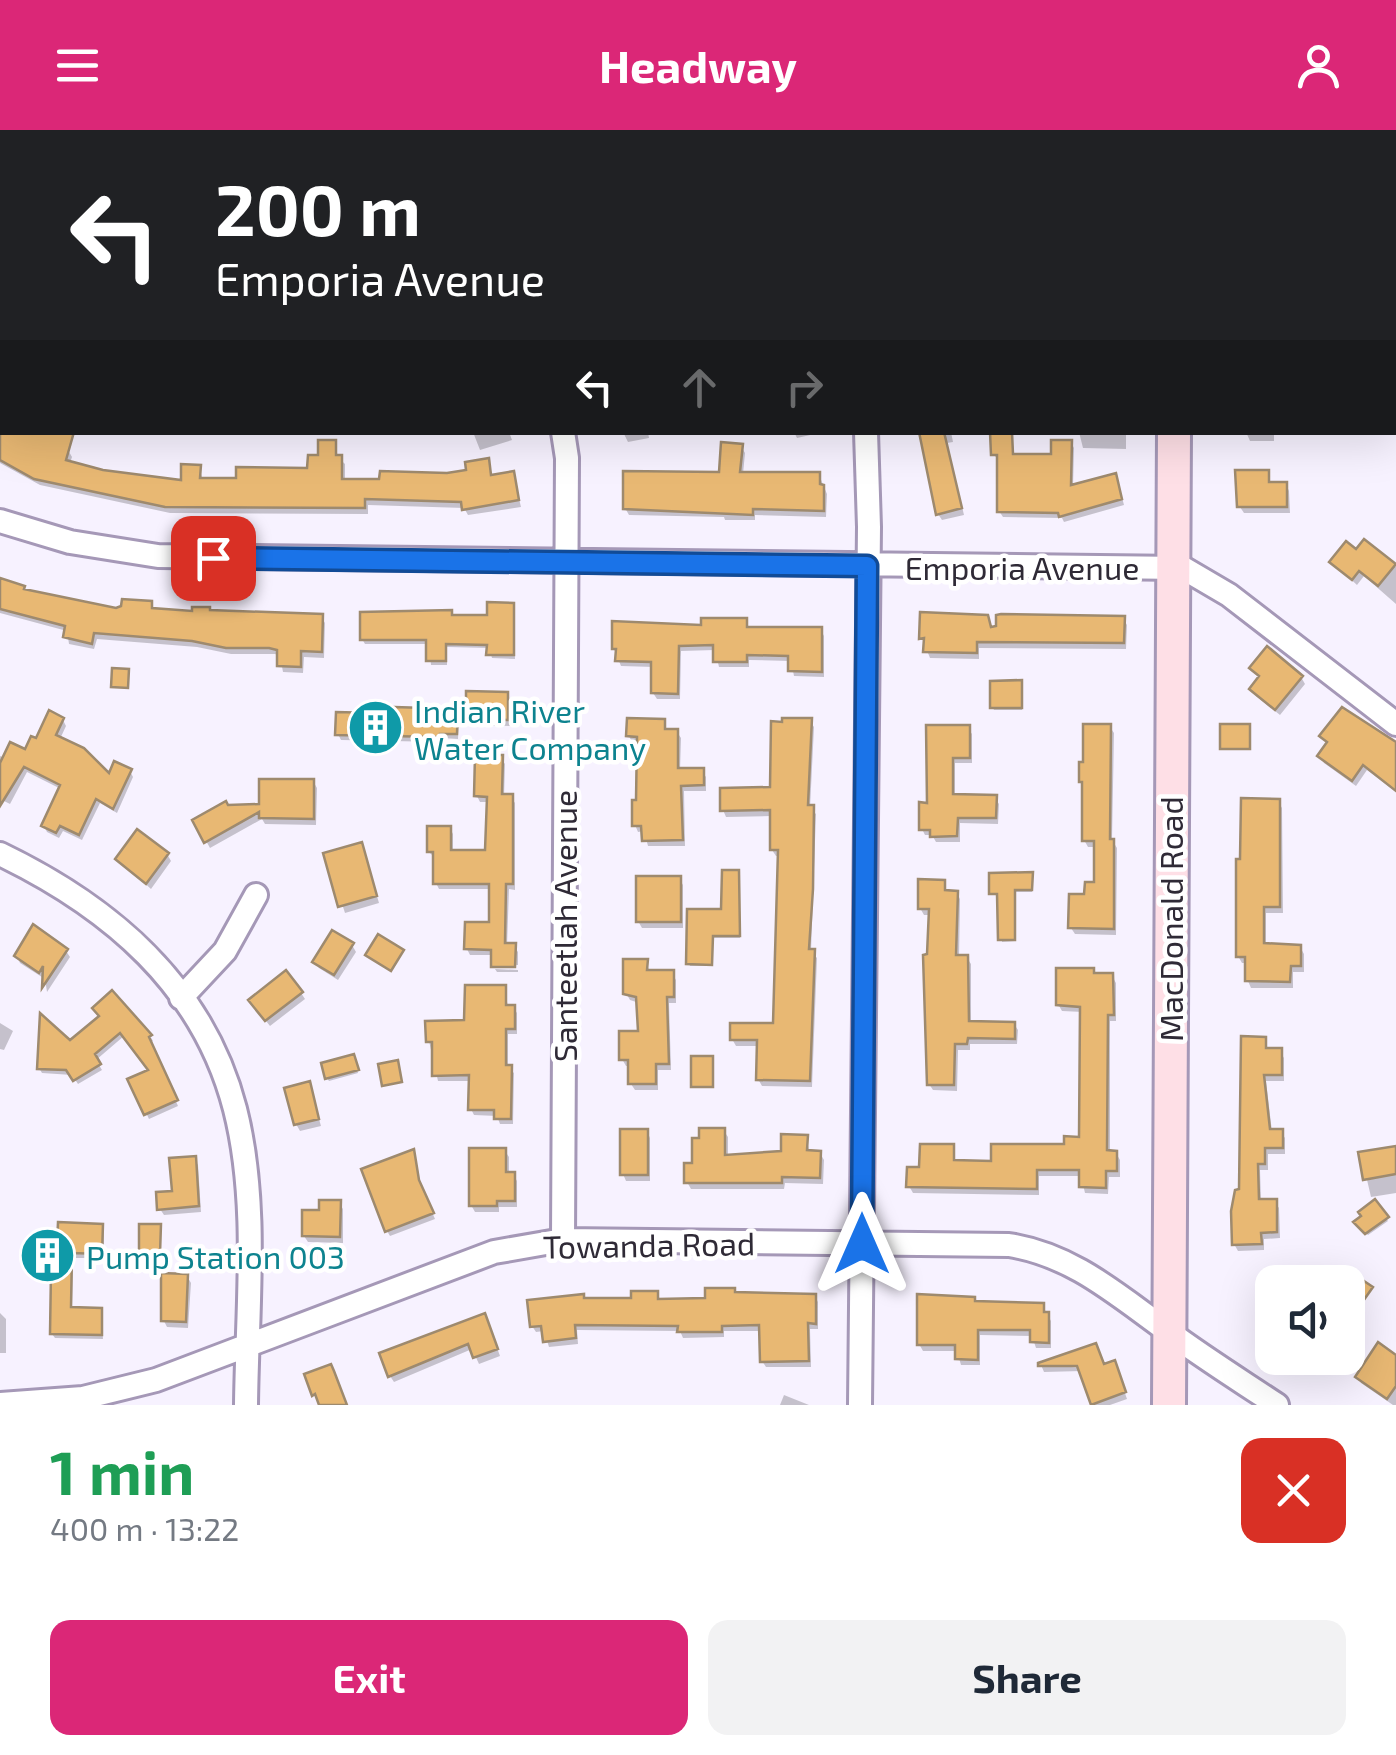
<!DOCTYPE html>
<html lang="en">
<head>
<meta charset="utf-8">
<style>
	body { margin:0; font-family:"Exo 2",sans-serif; background:#f2f2f3; color:#1f2937; height:100vh; display:flex; flex-direction:column; font-size:38px; white-space:nowrap }
	* { box-sizing:border-box; margin:0 }
	p { font-size:32px; color:#747a83 }
	.icon { flex:none; width:55px; height:55px; fill:none; stroke:currentColor; stroke-width:2; stroke-linecap:round; stroke-linejoin:round }
	.map { position:relative; height:1275px; overflow:hidden }
	.side { display:flex; flex-direction:column; background:#fff; flex:1 }
	.side>* { flex:none }
	.guide { position:absolute; left:0px; top:0px; width:1398px; height:305px; box-shadow:0 10px 40px #0002; background:#202124; color:#fff; overflow:hidden }
	.tools { position:absolute; left:1255px; top:1135px; display:grid; gap:20px }
	.tools a { display:grid; place-items:center; width:110px; height:110px; border-radius:20px; background:#fff; box-shadow:0 10px 40px #0002; font-size:50px }
	.pin { position:absolute; display:grid; place-items:center; width:85px; height:85px; color:#fff; margin:-42px; border-radius:20px; box-shadow:0 5px 15px #0006 }
	.me { position:absolute; width:110px; margin:-55px; rotate:0deg; stroke-linejoin:round; filter:drop-shadow(0 0 8px #0008) }
	.turn { display:flex; align-items:center; gap:35px; height:210px; padding:0 50px; font-size:45px }
	.turn .icon { width:130px; height:130px; stroke-width:2.5 }
	.turn b { display:block; font-size:70px; line-height:85px }
	.lanes { display:flex; align-items:center; height:95px; padding:0 50px; background:#0003; justify-content:center; gap:50px; direction:ltr }
	.lanes .off { opacity:.35 }
	.round { display:grid; place-items:center; flex:none; width:105px; height:105px; border-radius:20px; background:#f2f2f3 }
	.headline { display:flex; align-items:center; justify-content:space-between; height:170px; padding:0 50px }
	h1 { font-size:60px; font-weight:700; line-height:75px; color:#1e9e55 }
	.primary-button { display:flex; gap:20px; margin-top:auto; padding:20px 50px }
	.primary-button a { flex:1; height:115px; border-radius:20px; background:#db2777; color:#fff; font-size:40px; font-weight:700; line-height:115px; text-align:center }
	.primary-button a+a { background:#f2f2f3; color:#1f2937 }
	header { display:flex; justify-content:space-between; align-items:center; height:130px; padding:0 50px; background:#db2777; color:#fff; font-size:45px; font-weight:700 }
	.map>svg:first-child { display:block }
</style>
</head>
<body>
<header><svg class="icon" aria-label="menu" viewBox="0 0 24 24"><path d="M4 6h16M4 12h16M4 18h16"/></svg>Headway<svg class="icon" aria-label="person" viewBox="0 0 24 24"><circle cx="12" cy="8" r="4"/><path d="M4 21q1-7 8-7t8 7"/></svg></header>
<div class="map">
<svg width="1396" height="1275" viewBox="0 0 1396 1275">
	<rect width="100%" height="100%" fill="#f7f2ff"/>
	<path fill="#0003" d="M178,0H219L222,2H181Z
		M371,0H428L431,2H369Z
		M586,0H632L635,2H589Z
		M792,0H826L828,2H794Z
		M962,0L1045,2L1128,0L1126,2H965Z
		M1264,0H1396V85L1395,2Z
		M2,66V111L0,112V67Z
		M0,289L2,302L68,320L72,327L70,333L102,342L184,353L199,337L203,350H239L310,341L334,312L338,327L345,334V351L447,345L469,342L487,331L493,347L513,344L521,377L468,385L464,378L368,375V384L170,383L40,355L0,333Z
		M473,302H509L512,310L480,320Z
		M623,302H648L649,308L628,312Z
		M794,302H819V303L797,308Z
		M922,302H951L953,312L947,313L964,385L942,390L938,384Z
		M993,302H1012L1014,326L1054,327L1071,312L1074,318L1073,357L1118,352L1124,375L1064,392L1062,388L1003,387L999,381V330L993,324Z
		M1079,302H1126V319L1083,318Z
		M1246,302H1274V311H1250Z
		M741,316L745,323L743,344L819,345L827,364L826,387L755,385V390H725L724,387L629,385L625,378L721,345Z
		M1267,343L1271,354H1286L1289,361L1290,383H1244L1240,377Z
		M1364,413L1396,437V474L1364,446L1357,455L1332,432L1356,423Z
		M0,451L25,462L116,480L151,474L155,481L321,486L325,493L324,528L304,527L303,543L283,542L280,526L275,524H231L197,517L97,509L94,519L69,514L67,501L0,483Z
		M513,475L515,529L492,528L489,518L447,517V535H431L429,514H365L362,509L453,487L489,488Z
		M987,488L992,499L1123,488L1127,495L1126,519L979,518V529L930,528L922,508Z
		M745,490L749,499L821,500L824,506V547L794,546L791,531L749,530V537H719L715,520L681,521L680,569H657L653,563L654,537L621,536L614,519Z
		M1252,539L1301,547L1305,554L1280,585L1256,566L1252,559L1260,549Z
		M1022,555V580H994L993,578Z
		M507,564L511,571V596L472,595L468,589Z
		M456,582L459,587L458,609L442,608V612L341,610L338,604Z
		M63,590L66,596L60,609L109,647L130,641L133,647L117,683L100,673L82,710L63,701L59,708L47,702L44,696L61,659L27,642L10,674L0,669V626L5,628L26,622Z
		M664,591L667,601L677,602L681,608L680,641H702L706,647V661H684L685,716H648L644,701L638,702L635,695L639,673L640,612H632L629,606Z
		M810,591L814,597L810,678L816,684L811,821L817,828L812,957L762,956L758,949L759,916H736L732,909L775,896L780,726H776L772,720V686L726,687L723,680L773,659Z
		M1110,597L1114,603L1112,710L1117,718L1116,805L1075,804L1071,798L1096,755L1097,717H1088L1084,710Z
		M968,598L972,604V633H955V667L995,668L999,674L998,694L960,693V712H936L932,705H925L922,699L929,675Z
		M1322,607L1396,627V662L1367,640L1356,656L1324,633L1320,626L1328,615Z
		M501,628L505,634L504,667H511L515,673V760L509,759L507,816H514L518,822V835L493,834L494,825H470L467,819L491,795L492,759H439L436,753L435,728L429,722L450,698L453,704V722H488L490,672H480L477,666Z
		M313,651L317,658L316,695L265,694L262,689L210,718L195,691L227,677H262Z
		M1278,671L1282,678L1283,783H1266V816L1300,817L1304,824V842H1293V858H1251L1248,851V833H1242L1238,826Z
		M364,722L379,773L345,783L326,725Z
		M167,724L171,731L151,759L118,729Z
		M739,745L740,808H713L712,836H690L689,833L723,781Z
		M1033,747L1032,762H1014L1015,811L1002,812L1000,766L992,764Z
		M679,748L683,755V798H642L638,791Z
		M944,752L947,763H957L960,769L959,828H967L971,834V894H1014L1018,900L1017,914H970V920H958L957,961L933,960L929,954L932,785H924L920,778Z
		M352,815L356,822L338,850L319,838L315,832Z
		M66,821L70,827L47,862L45,849L20,833L17,826Z
		M646,831L650,843H672L676,850V873H669L671,940H658V960H635L631,954L630,936H626L622,929L640,904L639,873L630,870L626,863Z
		M495,839L518,840V842H497Z
		M1095,846H1112L1116,853V891H1110V1023H1116L1120,1030V1047H1109L1108,1064L1085,1063L1081,1046H1039V1065L913,1063L909,1056L922,1039L952,1017L956,1033L993,1034L1067,1016L1082,1009L1083,882L1062,881L1058,874Z
		M505,858L508,878H514L517,883V904H508V937L514,943L513,994H500L497,986L474,985L471,979V951H438L429,911L467,892Z
		M301,863L305,869L270,896L255,877Z
		M112,864L150,906L153,911L150,913L178,976L149,989L130,950L151,941L124,906L96,930L102,940L78,954L72,945L42,943L39,938L101,887Z
		M0,893L13,901L4,920L0,919Z
		M1264,909L1268,921H1280L1284,928V951H1266L1272,1002H1281L1285,1008V1024H1268V1040H1260L1261,1072H1275L1279,1078L1280,1108L1264,1109V1120L1238,1121L1234,1114Z
		M354,929L358,943L329,951L327,948Z
		M309,954L321,996L300,1001L296,994Z
		M647,1001L650,1008V1051H626L623,1044Z
		M724,1001L728,1007V1027L783,1024L806,1008L810,1023H820L824,1030L823,1054L785,1053L784,1059H691L687,1052L694,1036Z
		M1396,1018V1063L1371,1067L1361,1024Z
		M505,1021L509,1027V1044H513L517,1051V1077H499V1082H475L471,1075Z
		M413,1022L421,1057L435,1089L390,1106L387,1101Z
		M194,1029L198,1035L201,1082L164,1085L160,1079L174,1063Z
		M339,1072L343,1079V1113L308,1112L304,1106L321,1083Z
		M1374,1073L1388,1091L1368,1105L1357,1095Z
		M102,1096L104,1101V1128H73L72,1179L101,1180L103,1209L55,1208L52,1204L54,1145H46L44,1140L60,1118Z
		M187,1146L191,1153L188,1198L167,1197L164,1191Z
		M657,1164L661,1171H707L736,1165L815,1166L818,1172V1199H810L811,1237H766L762,1231V1201H724V1207L683,1208L680,1201L577,1200L578,1214L549,1217L544,1201L536,1202L532,1196L585,1170H633Z
		M976,1174L1042,1175L1051,1191V1218H1036L1032,1206L980,1205V1235H961L957,1221H923L919,1214Z
		M0,1183L6,1189V1223H0Z
		M488,1193L500,1226L479,1234L472,1219L394,1252L390,1246Z
		M1396,1228V1275H1393L1361,1253L1358,1247Z
		M1041,1235L1117,1240L1127,1269L1110,1275H1094L1082,1241L1044,1242Z
		M784,1265L809,1275H780Z"/>
	<path fill="#e8b873" stroke="#9e8a6e" stroke-width="2.5" d="M0,302H74L66,330L103,340L181,350V334L201,335L200,348H236V337L307,338L308,325H318V310H336V325H342V349H379L380,341L447,343L466,340L465,332L489,328L491,345L514,341L519,370L462,380L461,372L365,369V378L165,377L34,349L0,330Z
		M919,302H944L962,378L936,385Z
		M990,302H1012L1013,324H1051V310H1072L1071,355L1116,343L1122,369L1059,387L1058,383L997,382V325H991Z
		M721,312L743,314L740,342H820V354L824,355V381L753,379V385L623,379V341L719,342Z
		M1235,340H1269V352H1287V377H1237Z
		M1364,409L1396,434L1378,456L1359,441L1352,450L1329,432L1346,411L1356,419Z
		M0,448L25,456L24,459L116,478L121,476L122,469L152,471V478L192,481V477H210V480L323,484L322,522L301,521V537L277,536V520L269,518H226L192,511L94,503L92,514L63,507L65,496L0,479Z
		M487,472L514,473V525H486L487,515L446,514V531H426V510H360V482L452,480V485H487Z
		M920,482L988,485L991,497L996,496V485L1001,484L1125,486L1124,513L977,512V523L923,522L924,508L919,509Z
		M701,488H747V497H822V542L788,541V526L747,525V532H713V515L679,516L678,564L651,563V532L615,531L616,519H612V491L701,495Z
		M1267,516L1303,546L1275,580L1249,559L1259,546L1249,538Z
		M112,538L129,539L128,558L111,557Z
		M1022,550V578H990V551Z
		M466,561L508,562V590L466,589Z
		M394,577L458,579L457,604H440V607L335,605L336,582L378,583V580L394,581Z
		M1342,577L1396,612V661L1363,635L1352,651L1317,626L1327,612L1319,606Z
		M49,580L64,588L56,605L84,618L109,643L114,631L132,639L113,679L96,669L79,705L60,696L56,703L41,696L60,655L24,637L0,676V633L10,612L25,619L31,606L36,608Z
		M627,588L665,589V599H678V638H704V655L681,656L683,710L642,711L641,696H632V670H636L637,607L626,606Z
		M782,588H812L808,675H814L813,759L809,819H815L810,951L756,950L757,910H730V893H773L778,720H770V680L720,681V658L770,657L771,591L782,592Z
		M1083,594H1111L1110,709H1114V799L1068,798L1069,764H1084L1085,752H1094V711H1082V652H1079V632H1083Z
		M1220,594H1250V619H1220Z
		M926,595H970V628H953V664L997,665L996,688H958L957,706L930,707V700H919V672L927,673Z
		M475,625H503L502,664H513V754H506L505,813H516L515,837H491V820L464,819L465,792H489V754H433V722H427V696H451V720H485L487,667L474,666Z
		M259,649H314V689L259,688V682L204,713L192,690L226,671L228,675L259,674Z
		M1241,668L1280,669V777H1264V813L1301,815V836H1291L1290,852L1245,851V827H1236V729H1240Z
		M137,699L169,723L146,754L115,729Z
		M362,712L377,766L338,777L323,723Z
		M722,740H739L740,806H713L712,835L686,834L687,779H721Z
		M1033,742L1032,760H1015V810H998L997,764H989V743Z
		M636,746H681V792H636Z
		M918,749L945,750V760L958,761L956,825H968L969,891L1015,892V909L968,908L967,914H955L954,955H927L923,825L927,824L929,779H918Z
		M33,794L68,819L42,858L43,836L39,843L14,826Z
		M332,800L354,813L334,845L312,832Z
		M378,804L404,820L391,841L365,825Z
		M623,829H648L647,840H674V867H667L669,934H656V954H628V930H619V901H638L636,867L623,864Z
		M1056,838H1094V843H1113L1114,885H1108L1107,1020L1117,1021V1041H1106V1058L1079,1057V1040H1037V1059L906,1057L907,1037H919L920,1014H954V1030L991,1031V1014H1064V1006L1079,1007L1080,877L1056,875Z
		M286,840L303,862L265,891L248,870Z
		M465,855H506V875H515V899H506V935H512L511,989H494V980H468L469,945L432,946V912H426L425,891L464,890Z
		M112,860L152,905L149,907L178,970L144,985L127,949L148,940L120,903L95,924L101,934L73,951L66,940L37,939L40,883L70,910L99,886L92,878Z
		M1241,906L1266,907V918H1282V945H1264L1270,999H1283V1018H1265V1034H1258L1259,1069H1277V1102L1261,1103L1262,1114L1232,1115L1231,1081L1235,1060L1239,1059Z
		M354,924L359,940L325,949L321,933Z
		M691,926H713V957H691Z
		M398,930L402,952L382,956L378,934Z
		M310,951L319,989L294,995L284,958Z
		M699,998H725V1025L781,1021V1004L808,1005L807,1020L821,1021L820,1048L782,1047V1053H684V1033H692V1008H699Z
		M620,999H648V1045H620Z
		M1396,1016V1044L1363,1050L1358,1022Z
		M469,1018H506V1042H515V1071H497V1076H469Z
		M414,1019L419,1050L434,1083L385,1102L361,1039Z
		M196,1026L199,1076L157,1080L156,1062L172,1061L169,1028Z
		M1375,1069L1389,1087L1365,1104L1353,1092L1361,1086L1358,1082Z
		M319,1070H341L340,1107L302,1106V1080H319Z
		M58,1092L103,1094L102,1124L72,1123L71,1177L102,1178V1205L50,1204L51,1141H41L40,1116L57,1115Z
		M139,1094H161L160,1124L139,1121Z
		M161,1143L188,1144L186,1192L161,1191Z
		M1358,1147L1373,1157L1361,1174L1348,1165Z
		M705,1158H735V1162L816,1164V1194L808,1193L809,1231L760,1232L759,1195L722,1196V1202H677L678,1196L575,1195L576,1208L543,1212L541,1196L530,1197L527,1170L584,1164V1168H631V1161H658V1169L705,1168Z
		M917,1164L975,1167V1171L1044,1173V1182H1049V1213L1030,1212V1200H978V1230L955,1229V1215H917Z
		M485,1183L498,1219L473,1228L468,1214L388,1247L379,1223Z
		M1378,1212L1396,1225V1256L1387,1269L1355,1247Z
		M1096,1213L1104,1234L1115,1230L1126,1262L1091,1275L1077,1236H1038V1233Z
		M331,1234L334,1241L347,1275H319L315,1264L312,1266L304,1244Z"/>
	<g fill="none" stroke-linecap="round" stroke-linejoin="round">
		<defs>
			<path id="lane" d="M911,0L914,2"/>
			<path id="street" d="M300,0L303,2
				M711,0L713,2
				M1395,159L1396,160
				M0,164L2,163
				M0,391L70,412L158,426L1183,438L1229,465L1396,594
				M0,724C110,777 203,855 235,979C259,1073 247,1178 246,1275
				M181,868L225,821L256,765
				M563,1110L567,328L563,302
				M0,1274L83,1268L156,1250L494,1122L563,1110L1009,1115C1073,1125 1117,1165 1169,1202C1204,1228 1241,1251 1277,1275
				M860,1275L869,397L866,302"/>
			<path id="secondary" d="M1180,2V0
				M1169,1275L1174,302"/>
		</defs>
		<use href="#lane" stroke="#a598b7" stroke-width="16"/>
		<use href="#street" stroke="#a598b7" stroke-width="28"/>
		<use href="#secondary" stroke="#a598b7" stroke-width="38"/>
		<use href="#lane" stroke="#fff" stroke-width="11"/>
		<use href="#street" stroke="#fff" stroke-width="22"/>
		<use href="#secondary" stroke="#fedfe6" stroke-width="32"/>
	</g>
	<g fill="none" stroke-linecap="round" stroke-linejoin="round">
		<defs>
			<path id="route" d="M213,428L867,436L862,1114"/>
		</defs>
		<use href="#route" stroke="#114b97" stroke-width="25"/>
		<use href="#route" stroke="#1a73e8" stroke-width="18"/>
	</g>
	<defs>
		<symbol id="building-disc" viewBox="-11 -11 22 22"><circle r="9.5" fill="#0f9aa8" stroke="#fff"/><path d="M-4-6H4V6H1V3H-1V6H-4ZM-2.5-4.3h1.7v1.8h-1.7ZM.8-4.3h1.7v1.8H.8ZM-2.5-1h1.7V.8h-1.7ZM.8-1h1.7V.8H.8Z" fill="#fff"/></symbol>
	</defs>
	<g fill-rule="evenodd">
		<use href="#building-disc" x="344" y="566" width="63" height="63"/>
		<use href="#building-disc" x="16" y="1094" width="63" height="63"/>
	</g>
	<g text-anchor="middle" dominant-baseline="central" stroke-width="9" stroke-linejoin="round" paint-order="stroke">
		<g font-size="32" fill="#2f2a36" stroke="#fff">
			<text x="1022" y="437">Emporia Avenue</text>
			<text transform="translate(1170 789) rotate(-90)">MacDonald Road</text>
			<text transform="translate(564 796) rotate(-90)">Santeetlah Avenue</text>
			<text transform="translate(649 1114) rotate(-1)">Towanda Road</text>
		</g>
		<g font-size="32" fill="#0d838f" stroke="#fff" text-anchor="start">
			<text x="414" y="580">Indian River<tspan x="414" dy="37">Water Company</tspan></text>
			<text x="86" y="1126">Pump Station 003</text>
		</g>
	</g>
</svg>
<div class="tools">
<a><svg class="icon" aria-label="sound" viewBox="0 0 24 24"><path d="M4 9h4l5-4v14l-5-4H4zM17 9q2 3 0 6"/></svg></a>
</div>
<div class="pin" style="left:213px;top:428px;background:#d93025"><svg class="icon" aria-label="arrive" viewBox="0 0 24 24"><path d="M6 21V4h12l-3 4 3 4H6"/></svg></div>
<svg class="me" style="left:862px;top:1114px" viewBox="-20 -20 40 40"><path d="M0-17L14 15 0 8-14 15z" fill="#1a73e8" stroke="#fff" stroke-width="4"/></svg>
<div class="guide">
<div class="turn"><svg class="icon" aria-label="left" viewBox="0 0 24 24"><path d="M17 20v-9H6M10 6l-5 5 5 5"/></svg><div><b>200 m</b>Emporia Avenue</div></div>
<div class="lanes"><svg class="icon" aria-label="left" viewBox="0 0 24 24"><path d="M17 20v-9H6M10 6l-5 5 5 5"/></svg><svg class="icon off" aria-label="ahead" viewBox="0 0 24 24"><path d="M12 20V5M6 11l6-6 6 6"/></svg><svg class="icon off" aria-label="right" viewBox="0 0 24 24"><path d="M7 20v-9h11M14 6l5 5-5 5"/></svg></div>
</div>
</div>
<section class="side">
<div class="headline"><div><h1>1 min</h1><p>400 m · 13:22</p></div><a class="round" style="background:#d93025;color:#fff"><svg class="icon" aria-label="close" viewBox="0 0 24 24"><path d="M6 6l12 12M18 6L6 18"/></svg></a></div>
<div class="primary-button"><a>Exit</a><a>Share</a></div>
</section>
</body>
</html>
